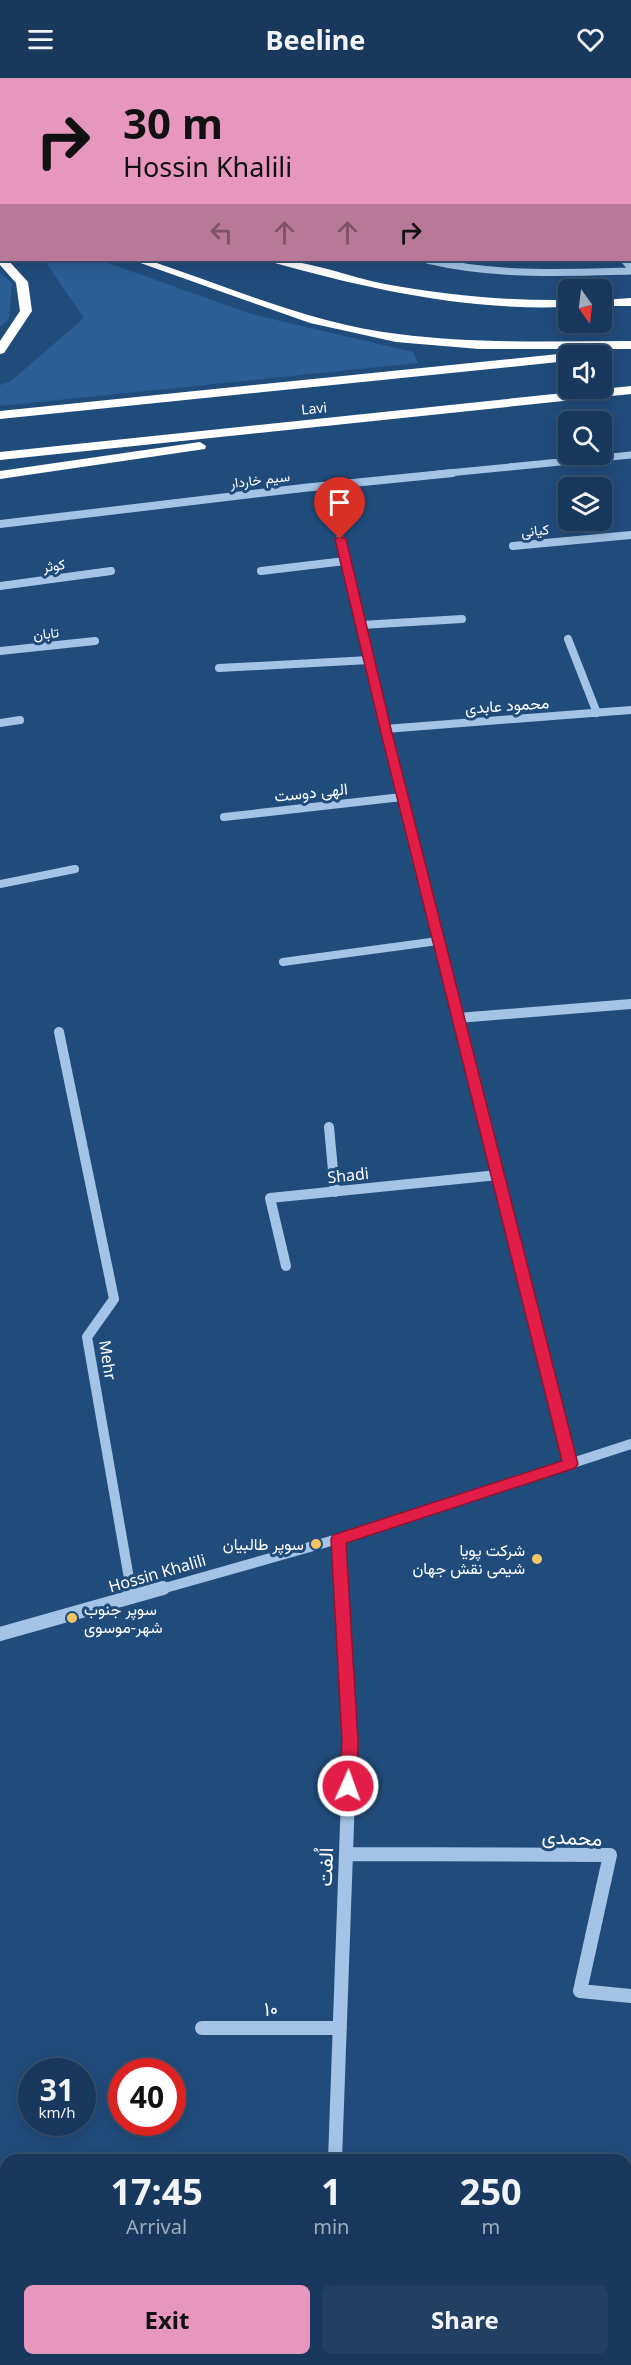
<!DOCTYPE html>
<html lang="en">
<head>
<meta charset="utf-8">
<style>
	body { margin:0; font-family:"Noto Sans",Vazirmatn,sans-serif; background:#214063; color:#f1f3f6; height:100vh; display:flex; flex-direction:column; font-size:22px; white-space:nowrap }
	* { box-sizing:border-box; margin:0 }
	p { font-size:20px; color:#9facbc }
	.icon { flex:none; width:33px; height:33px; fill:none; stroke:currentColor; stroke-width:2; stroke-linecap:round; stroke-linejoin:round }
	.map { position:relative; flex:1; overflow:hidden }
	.drawer { position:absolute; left:0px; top:2076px; width:632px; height:212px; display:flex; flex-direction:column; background:#18395d; border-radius:18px 18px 0 0; box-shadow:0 3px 15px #0003,0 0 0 2px #365372 }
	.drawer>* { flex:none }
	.guide { position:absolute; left:0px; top:0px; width:632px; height:183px; box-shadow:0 3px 15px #0003,0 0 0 2px #365372; background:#e797bd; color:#111; overflow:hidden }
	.needle { width:39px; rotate:166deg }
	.tools { position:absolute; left:558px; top:201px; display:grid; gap:12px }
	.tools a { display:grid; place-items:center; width:54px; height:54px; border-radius:9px; background:#18395d; box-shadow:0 3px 15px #0003,0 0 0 2px #365372; font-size:30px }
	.speed { position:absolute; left:18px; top:1980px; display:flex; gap:12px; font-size:30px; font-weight:700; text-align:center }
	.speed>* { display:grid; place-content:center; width:78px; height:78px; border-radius:50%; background:#18395d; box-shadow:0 3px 15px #0003,0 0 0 2px #365372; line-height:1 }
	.speed small { font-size:15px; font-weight:400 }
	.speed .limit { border:9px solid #d22; background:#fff; color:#111 }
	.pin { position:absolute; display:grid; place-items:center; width:51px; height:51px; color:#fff; margin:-62px -26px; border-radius:50% 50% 50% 0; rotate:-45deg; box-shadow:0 0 6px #0007 }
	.pin .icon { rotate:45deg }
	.me { position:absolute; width:66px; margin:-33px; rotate:2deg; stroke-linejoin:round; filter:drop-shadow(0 0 4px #0008) }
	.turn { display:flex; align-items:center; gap:21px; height:126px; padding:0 24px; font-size:27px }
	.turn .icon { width:78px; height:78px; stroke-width:2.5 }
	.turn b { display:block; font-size:42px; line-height:51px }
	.lanes { display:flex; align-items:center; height:57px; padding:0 24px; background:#0003; justify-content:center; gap:30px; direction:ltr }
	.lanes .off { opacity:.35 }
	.eta { display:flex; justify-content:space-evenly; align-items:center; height:102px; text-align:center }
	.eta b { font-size:36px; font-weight:700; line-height:42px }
	.cta { display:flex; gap:12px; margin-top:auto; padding:12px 24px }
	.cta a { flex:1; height:69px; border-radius:9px; background:#e797bd; color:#111; font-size:24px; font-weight:700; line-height:69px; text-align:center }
	.cta a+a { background:#214063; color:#f1f3f6 }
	header { display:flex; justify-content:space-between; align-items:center; height:78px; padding:0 24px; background:#18395d; font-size:27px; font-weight:700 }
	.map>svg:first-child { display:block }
</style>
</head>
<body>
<header><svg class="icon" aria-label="menu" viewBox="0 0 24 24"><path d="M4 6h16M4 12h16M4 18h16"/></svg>Beeline<svg class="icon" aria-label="heart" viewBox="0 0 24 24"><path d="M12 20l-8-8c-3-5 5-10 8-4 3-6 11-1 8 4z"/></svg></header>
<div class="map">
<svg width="631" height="2287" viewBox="0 0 631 2287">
	<rect width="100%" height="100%" fill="#204c7c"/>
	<path fill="#2a5e95" d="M44,182H100L251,236L413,274L418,285L0,328V307L11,303L84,240Z
		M0,195L12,205L9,241L0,249Z"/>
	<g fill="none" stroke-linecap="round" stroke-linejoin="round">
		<path stroke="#a3c4e6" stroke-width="7" d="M427,182C495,198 562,195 631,193
			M624,182L631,190
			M438,396L631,377"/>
		<path stroke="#a3c4e6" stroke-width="8" d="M0,446L303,410L453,395
			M340,461L446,892
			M513,468L631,457
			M261,493L345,483
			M0,508L111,493
			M361,547L462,541
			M568,561L597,635
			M0,573L95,563
			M219,590L369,582
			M0,645L20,642
			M385,651L631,632
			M224,739L402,719
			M0,806L75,791
			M283,884L438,863"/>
		<path stroke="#a3c4e6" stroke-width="10" d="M445,890L570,1386
			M458,940L631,926
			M59,954L114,1221L87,1259L131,1512
			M329,1049L335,1114
			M286,1188L270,1120L498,1097
			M338,1461L341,1512
			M158,1512L338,1461L631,1366"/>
		<path stroke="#a3c4e6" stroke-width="14" d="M130,1510L132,1519
			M0,1556L163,1510
			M346,1776L610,1777L580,1913L631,1918
			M202,1950H340
			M335,2082L350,1663L341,1510
			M327,2282V2287
			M395,2282L416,2287"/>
		<path fill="#fff" fill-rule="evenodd" d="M0,105H2V111H0Z
			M0,133H2V139H0Z
			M0,177L2,182H8L28,204L32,233L4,275L0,276V263L20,233L16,205L0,187Z
			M132,182H148C229,209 312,246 398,256C475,266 553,263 631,263V271H479L396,264L310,245Z
			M269,182C297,179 354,200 385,206C446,217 506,223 568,222V229C467,233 368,211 271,184Z
			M631,220V228H602V222Z
			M568,275L573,278H568V283L0,341V333Z
			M631,308V316L0,382V374Z
			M200,364L206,368L205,371L0,401V393Z"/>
	</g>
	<path fill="#295584" d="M630,63H631V111L630,110Z"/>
	<path fill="#30639a" stroke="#22456c" stroke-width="1.5" d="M630,63H631V91L630,90Z"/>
	<path fill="#e11d48" stroke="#92132f" stroke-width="1.5" d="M340,458L346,461L391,651L578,1386L575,1390L346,1465L358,1663L357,1708L354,1714L348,1716L342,1714L340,1708L342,1663L331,1461L333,1457L562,1383L380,651L335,461Z"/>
	<g fill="#f4c564" stroke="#204c7c" stroke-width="2">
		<circle cx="316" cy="1466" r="6"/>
		<circle cx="537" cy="1481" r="6"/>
		<circle cx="72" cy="1540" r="6"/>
	</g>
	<g text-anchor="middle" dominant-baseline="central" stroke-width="6" stroke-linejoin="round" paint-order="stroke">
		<g font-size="14" fill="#fff" stroke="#204c7c">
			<text transform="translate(314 330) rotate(-6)">Lavi</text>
			<text transform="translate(260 401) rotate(-7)">سیم خاردار</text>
			<text transform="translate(535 452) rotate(-5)">کیانی</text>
			<text transform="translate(54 487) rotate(-8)">کوثر</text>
			<text transform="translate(46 555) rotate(-6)">تابان</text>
		</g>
		<g font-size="16" fill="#fff" stroke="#204c7c">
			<text transform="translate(507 627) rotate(-4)">محمود عابدی</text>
			<text transform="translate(311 714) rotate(-6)">الهی دوست</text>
			<text transform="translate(348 1097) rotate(-6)">Shadi</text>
			<text transform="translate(108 1282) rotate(81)">Mehr</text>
			<text transform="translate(157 1495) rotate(-16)">Hossin Khalili</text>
		</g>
		<g font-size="16" fill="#fff" stroke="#204c7c" text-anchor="end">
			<text x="304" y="1466">سوپر طالبیان</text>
			<text x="525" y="1472">شرکت پویا<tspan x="525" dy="18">شیمی نقش جهان</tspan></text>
			<text x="84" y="1531" text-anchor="start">سوپر جنوب<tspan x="84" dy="18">شهر-موسوی</tspan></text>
		</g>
		<g font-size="20" fill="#fff" stroke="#204c7c">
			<text transform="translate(572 1759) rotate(3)">محمدی</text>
			<text transform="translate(325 1789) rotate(-88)">اُلفت</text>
			<text x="271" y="1930">۱۰</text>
		</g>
	</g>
</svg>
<div class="tools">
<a><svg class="needle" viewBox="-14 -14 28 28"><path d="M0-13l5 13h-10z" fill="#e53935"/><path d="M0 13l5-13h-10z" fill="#9facbc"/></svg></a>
<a><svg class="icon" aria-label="sound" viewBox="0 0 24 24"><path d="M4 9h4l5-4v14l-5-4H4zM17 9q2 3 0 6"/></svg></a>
<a><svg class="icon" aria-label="search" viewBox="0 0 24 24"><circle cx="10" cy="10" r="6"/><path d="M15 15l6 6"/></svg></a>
<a><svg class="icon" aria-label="layers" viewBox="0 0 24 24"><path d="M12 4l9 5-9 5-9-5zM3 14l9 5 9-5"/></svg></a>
</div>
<div class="speed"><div>31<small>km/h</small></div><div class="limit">40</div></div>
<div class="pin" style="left:340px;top:461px;background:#d93025"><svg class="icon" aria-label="arrive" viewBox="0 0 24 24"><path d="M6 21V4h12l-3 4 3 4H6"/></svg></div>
<svg class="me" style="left:348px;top:1708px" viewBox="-20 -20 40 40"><circle r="17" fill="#e11d48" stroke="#fff" stroke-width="3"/><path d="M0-11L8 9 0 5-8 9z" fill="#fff"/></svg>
<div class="guide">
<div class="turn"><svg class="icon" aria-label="right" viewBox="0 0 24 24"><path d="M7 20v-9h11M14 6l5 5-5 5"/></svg><div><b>30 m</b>Hossin Khalili</div></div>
<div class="lanes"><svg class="icon off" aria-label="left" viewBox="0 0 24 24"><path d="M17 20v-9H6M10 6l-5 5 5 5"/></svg><svg class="icon off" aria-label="ahead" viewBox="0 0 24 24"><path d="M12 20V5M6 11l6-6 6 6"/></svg><svg class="icon off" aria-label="ahead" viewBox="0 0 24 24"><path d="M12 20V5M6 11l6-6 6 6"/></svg><svg class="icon" aria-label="right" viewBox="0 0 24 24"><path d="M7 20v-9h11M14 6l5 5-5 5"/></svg></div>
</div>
<section class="drawer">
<div class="eta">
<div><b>17:45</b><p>Arrival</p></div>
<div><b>1</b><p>min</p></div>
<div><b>250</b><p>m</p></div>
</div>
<div class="cta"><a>Exit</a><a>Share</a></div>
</section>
</div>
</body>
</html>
